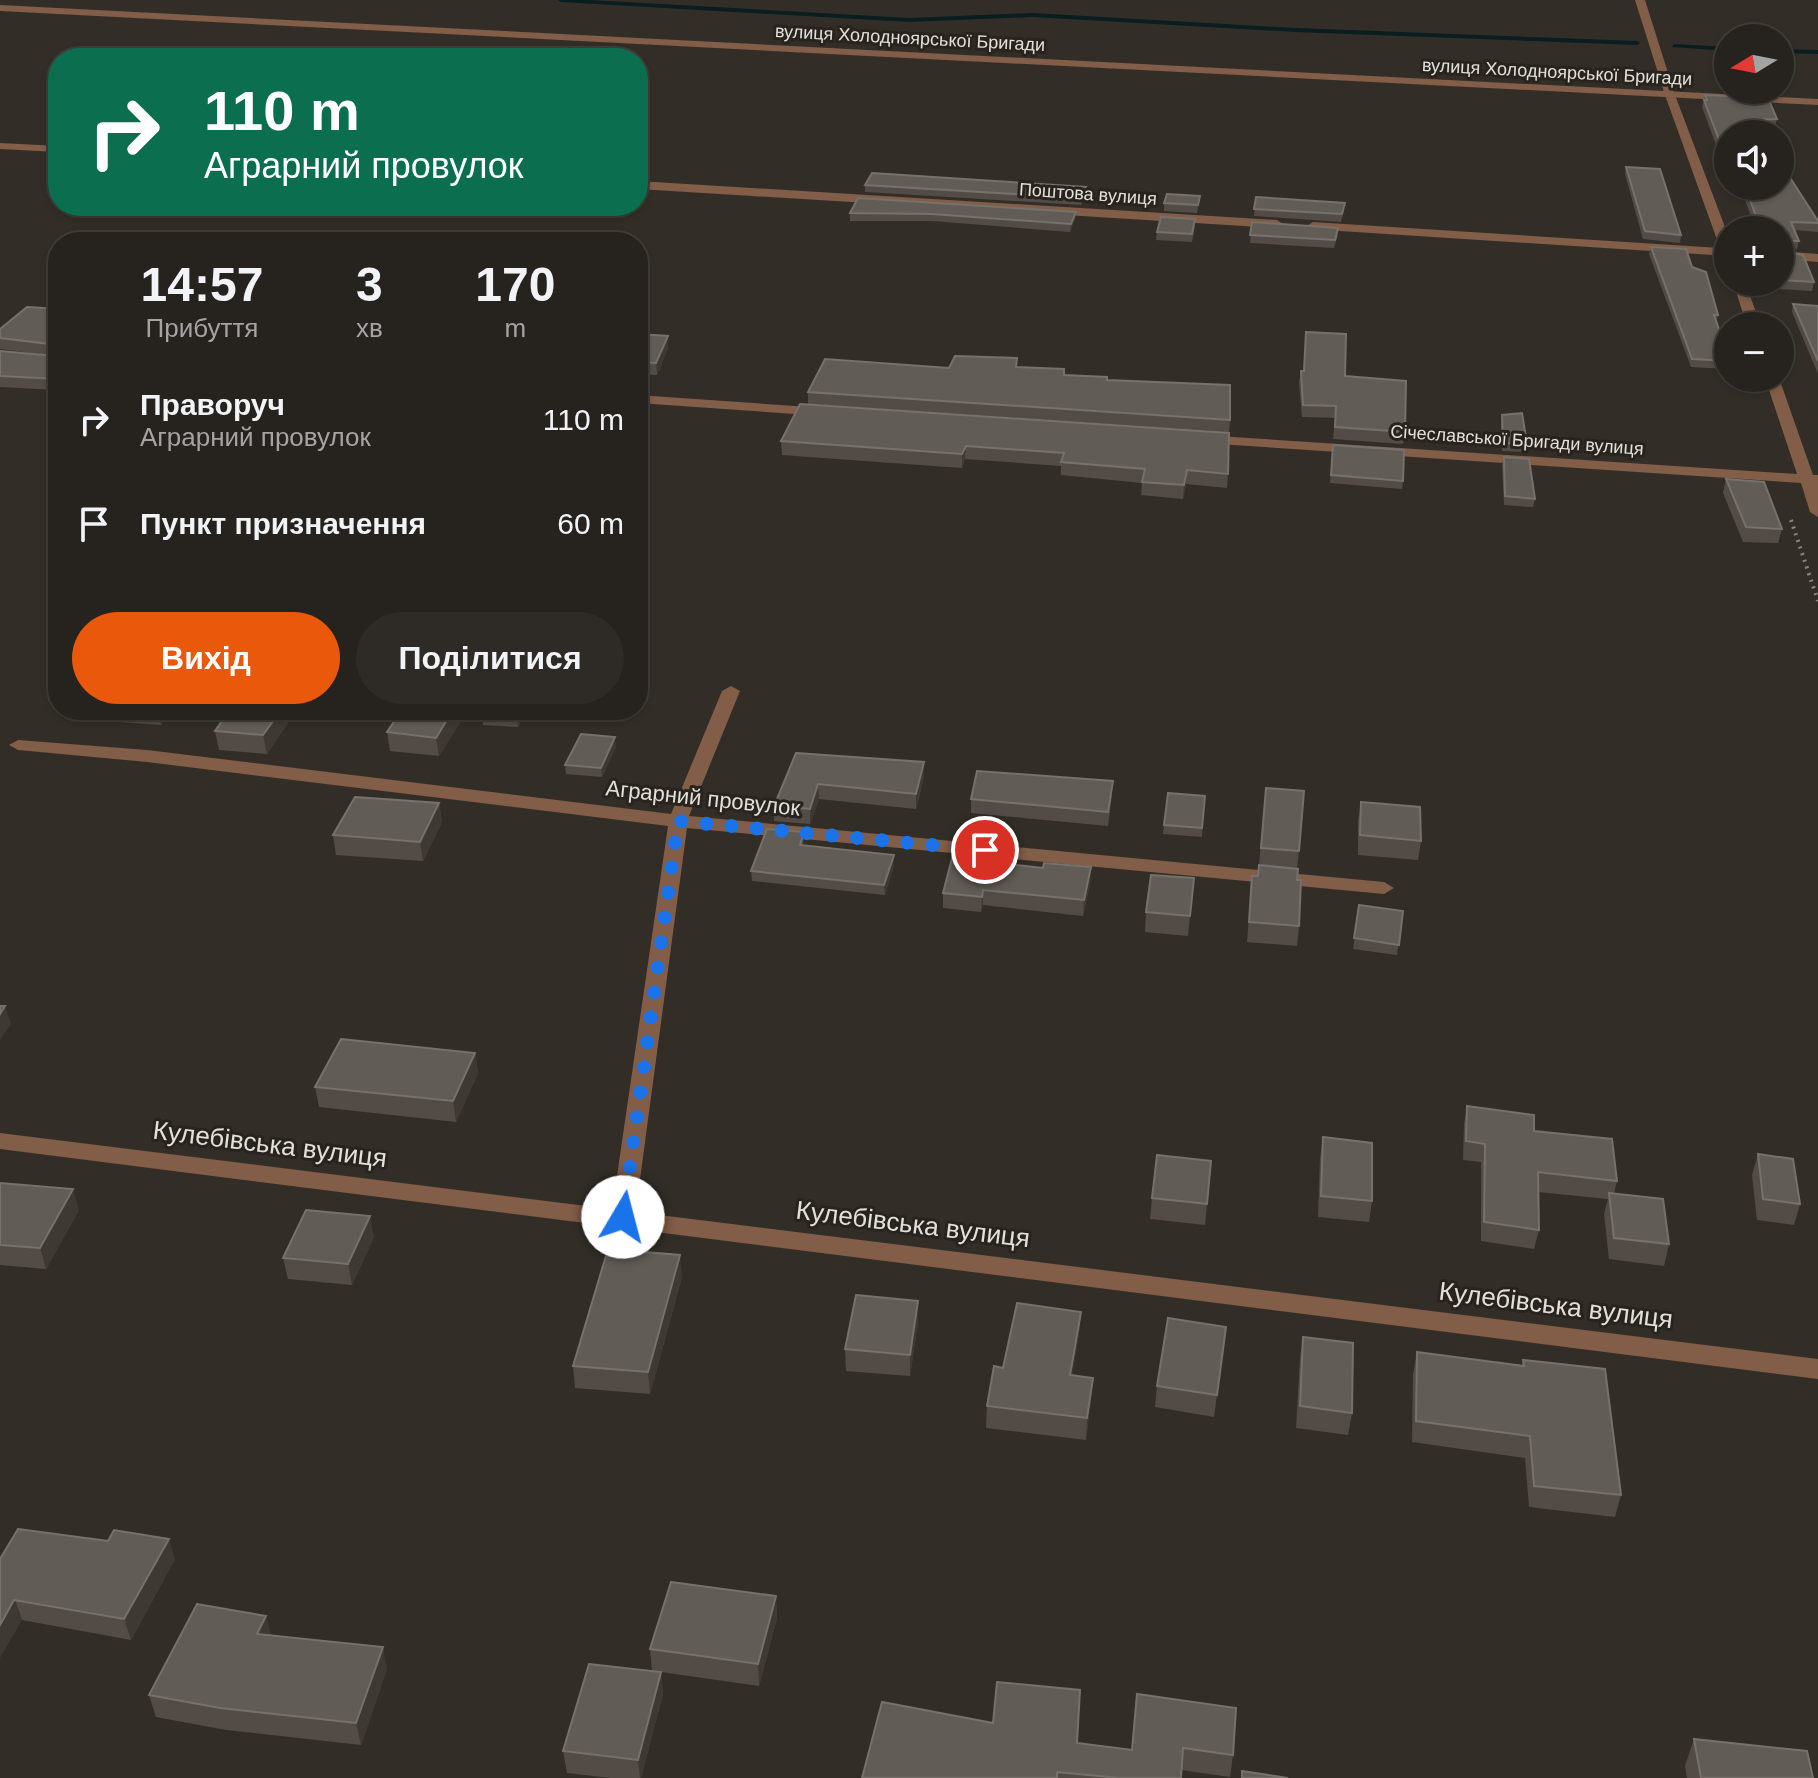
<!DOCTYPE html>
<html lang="uk">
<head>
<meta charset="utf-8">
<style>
	body { margin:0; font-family:Helvetica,sans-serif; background:#2e2a26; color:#f1f3f6; height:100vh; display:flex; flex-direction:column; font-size:30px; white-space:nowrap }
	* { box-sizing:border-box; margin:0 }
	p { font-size:26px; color:#a4a4a4 }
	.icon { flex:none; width:44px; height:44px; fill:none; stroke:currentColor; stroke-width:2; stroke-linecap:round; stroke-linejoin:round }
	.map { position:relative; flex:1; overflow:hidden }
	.drawer { position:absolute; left:48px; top:232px; width:600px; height:488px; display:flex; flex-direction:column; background:#26221d; border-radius:32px; box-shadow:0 2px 6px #0004,0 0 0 2px #423f3b }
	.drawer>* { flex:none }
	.banner { position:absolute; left:48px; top:48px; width:600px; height:168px; border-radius:32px; box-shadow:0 2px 6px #0004,0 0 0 2px #423f3b; background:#0b6e4f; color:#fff; overflow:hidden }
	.needle { width:52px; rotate:260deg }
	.tools { position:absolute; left:1714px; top:24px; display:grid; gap:16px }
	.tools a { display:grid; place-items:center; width:80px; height:80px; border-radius:50%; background:#26221d; box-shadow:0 2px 6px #0004,0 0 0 2px #423f3b; font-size:40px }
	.pin { position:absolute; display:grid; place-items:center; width:68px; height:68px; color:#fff; margin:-34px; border:4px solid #fff; border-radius:50%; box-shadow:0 2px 8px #0007 }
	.me { position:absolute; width:88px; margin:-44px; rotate:8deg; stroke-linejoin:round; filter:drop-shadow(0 0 6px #0008) }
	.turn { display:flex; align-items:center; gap:28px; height:168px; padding:0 24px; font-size:36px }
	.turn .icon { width:104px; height:104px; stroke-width:2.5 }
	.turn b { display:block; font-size:56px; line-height:68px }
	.eta { display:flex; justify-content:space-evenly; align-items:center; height:136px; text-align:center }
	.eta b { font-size:48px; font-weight:800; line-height:56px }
	.cta { display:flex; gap:16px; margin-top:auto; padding:16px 24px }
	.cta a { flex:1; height:92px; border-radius:48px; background:#ea580c; color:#fff; font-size:32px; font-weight:800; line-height:92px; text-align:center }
	.cta a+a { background:#2e2a26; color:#f1f3f6 }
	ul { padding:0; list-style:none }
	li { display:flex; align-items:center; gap:24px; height:104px; padding:0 24px }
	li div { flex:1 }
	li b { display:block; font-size:30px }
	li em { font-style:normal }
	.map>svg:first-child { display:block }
</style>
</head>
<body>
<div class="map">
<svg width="1818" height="1778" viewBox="0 0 1818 1778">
	<rect width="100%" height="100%" fill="#322e27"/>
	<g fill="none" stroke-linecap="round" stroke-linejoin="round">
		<path fill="#0a1d21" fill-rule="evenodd" d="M558,0H589L909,18L1033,13L1296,28L1637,41L1640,43L1637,45L1296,32L1033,17L909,22L561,2Z
			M1674,44L1728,47V51L1672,47Z
			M1780,49L1818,50V54L1780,53Z"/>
		<path stroke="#88857f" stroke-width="4" stroke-dasharray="2 5" stroke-linecap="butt" d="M1791,520L1818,601"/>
		<path fill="#825d48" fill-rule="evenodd" d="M1635,0H1645L1675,95L1728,235V256L1309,229L1307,226L1313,222L1720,248L1665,95Z
			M0,143L58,146V152L0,149Z
			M638,181L1277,220L1283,224L1277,228L638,189Z
			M1780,251L1818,254V262L1780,259Z
			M1733,282H1745L1761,326H1747Z
			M1765,378H1779L1813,475H1818V517L1810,512L1801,483L1203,443L1196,439L1203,435L1797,474Z
			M638,395L824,408L831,412L824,416L638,403Z
			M731,686L740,691L689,816L1384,882L1394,888L1384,894L687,828L635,1217L631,1223H615L611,1217L668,826L147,762L18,750L9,745L18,740L147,750L671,814L722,691Z"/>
		<path fill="#825d48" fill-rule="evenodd" d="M0,5L1818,99V105L0,11Z
			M0,1133L1818,1359V1379L0,1149Z"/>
	</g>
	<path fill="#534c46" d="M1705,95L1777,119L1775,127H1758L1728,134V162L1722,161L1702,107Z
		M1626,167L1681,235L1680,243L1643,239L1625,174Z
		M865,185L1086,187L1085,194L1081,205L865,192Z
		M1740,186H1780L1818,221V232L1794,230L1799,241L1797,249H1780V230H1756Z
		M1200,196L1197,213L1164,211V203Z
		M1256,197L1344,210L1341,222L1254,216Z
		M1076,212L1075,219L1070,232L932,221H850V213Z
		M1252,222L1338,235L1334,248L1250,243Z
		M1195,226L1192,242L1156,240L1157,232Z
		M1651,247L1692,267L1718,315L1716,322L1728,355V369L1691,367L1649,254Z
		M1780,251L1814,282L1812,291L1778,289L1775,282H1780Z
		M1793,304L1818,306V374L1792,312Z
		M58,309V390L0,387V351L55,356L0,349V350V329Z
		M1306,332L1345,376L1405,432L1403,444L1333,439L1335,418L1302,417L1299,382L1301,371H1304Z
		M638,334L668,336V348L657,375L638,374Z
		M1016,367L1107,380L1230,420L1229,432L808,404V392Z
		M800,404L1228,474L1227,488L1186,484L1183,499L1141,495L1142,483L1061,475V466L965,459L962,468L782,455L781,441Z
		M1502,415L1527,444L1525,452L1502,451L1501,423Z
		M1333,445L1403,481L1402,489L1330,483Z
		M1504,457L1535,499L1533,507L1504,505L1502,465Z
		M1726,479L1782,529L1778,543L1743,542L1723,493Z
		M116,710H173L161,725L119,722Z
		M230,710H287L289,721L267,754L219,750L215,731Z
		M485,710H527L518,727L483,725L482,716Z
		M461,721L439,756L390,751L387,732Z
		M616,747L602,777L566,774L565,765Z
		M796,753L924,762V777L916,809L819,799L810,824L774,821V806Z
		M1266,788L1299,851L1297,869L1299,926L1297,946L1247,942L1252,876H1258Z
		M1168,793L1205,796L1202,837L1163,834Z
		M1112,795L1108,826L971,813V799Z
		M1361,802L1421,841L1418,860L1358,855V821Z
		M439,803L442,822L423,861L336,855L333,835Z
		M804,832L803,845L894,865L885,895L752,881L751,871Z
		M1091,867L1090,883L1083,916L983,905L981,912L943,908V893L1043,868Z
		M1194,878L1188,936L1145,932L1146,912Z
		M1359,905L1403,911L1397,955L1353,949Z
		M475,1053L478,1073L456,1122L319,1107L315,1087Z
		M1467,1106L1534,1131L1617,1181L1614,1193L1669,1244L1664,1266L1609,1259L1604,1214L1608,1199L1538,1192L1539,1230L1534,1249L1481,1241V1162L1463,1160L1464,1124Z
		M1323,1137L1372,1201L1369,1222L1318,1217L1320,1158Z
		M1758,1154L1800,1204L1794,1225L1757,1220L1752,1175Z
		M1211,1161L1205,1225L1150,1219L1152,1198Z
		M0,1183L79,1210L46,1269L0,1265Z
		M374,1237L352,1285L288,1279L283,1258Z
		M682,1277L650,1394L575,1388L573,1366Z
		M918,1301V1322L910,1376L846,1371L845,1349Z
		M1081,1312L1079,1333L1072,1375L1091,1399L1086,1440L986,1428L987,1406L1003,1368Z
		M1226,1327L1214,1417L1155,1407L1157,1386Z
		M1303,1337L1352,1413L1348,1435L1296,1428L1300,1358Z
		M1417,1352L1522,1366L1523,1360L1621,1495L1615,1517L1529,1507L1525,1458L1412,1442L1413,1374Z
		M0,1559H175L131,1640L22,1620Z
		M776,1596L777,1618L759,1686L661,1672L663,1694L641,1778H610L567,1773L563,1751L652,1671L650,1649Z
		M271,1635L387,1669L361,1745L226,1730L156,1717L149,1695Z
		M1137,1694L1233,1755L1230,1777L1181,1770V1778H862L1077,1743L1132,1750Z
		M1694,1739L1813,1778H1687L1685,1766Z"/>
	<path fill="#3f3933" d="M642,158L643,168L638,175V165Z
		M1086,187L1085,194L1081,205V198Z
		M1076,212L1075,219L1070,232L1071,224Z
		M668,336V348L657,375L656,363Z
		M966,446L965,459L962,468V454Z
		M1187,470L1186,484L1183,499L1184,485Z
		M158,710H173L161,725Z
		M281,710H287L289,721L267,754L263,735Z
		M453,710H459L461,721L439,756L436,738Z
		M521,710H527L518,727L517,718Z
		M615,737L616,747L602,777L601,768Z
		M924,762V777L916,809V794Z
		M818,784L819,799L810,824V809Z
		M439,803L442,822L423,861L420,842Z
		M894,855V865L885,895L884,885Z
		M1091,867L1090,883L1083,916L1084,900Z
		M983,890V905L981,912L982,897Z
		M5,1006L11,1024L0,1040V1014Z
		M475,1053L478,1073L456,1122L453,1101Z
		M73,1189L79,1210L46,1269L40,1248Z
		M370,1216L374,1237L352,1285L348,1264Z
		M680,1255L682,1277L650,1394L648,1372Z
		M918,1301V1322L910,1376V1355Z
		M1081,1312L1079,1333L1069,1397L1070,1375Z
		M1093,1378L1091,1399L1086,1440L1087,1418Z
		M169,1539L175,1559L131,1640L124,1619Z
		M776,1596L777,1618L759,1686L758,1664Z
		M14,1600L22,1620L0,1658V1625Z
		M266,1616L272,1638L257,1634Z
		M383,1647L387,1669L361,1745L356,1723Z
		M661,1672L663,1694L641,1778H640L638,1760Z"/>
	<path fill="#625c56" stroke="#76716b" stroke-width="2" d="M1705,95L1768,98L1777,119L1753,120L1762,134H1728V154L1724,153L1704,100H1707Z
		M1780,162L1818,221V223L1791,222L1799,241H1780V230H1761L1745,186H1780Z
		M1626,167L1660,169L1681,235L1645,231Z
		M872,173L1086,187L1081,198L865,185Z
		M1167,194L1200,196L1198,205L1164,203Z
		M1256,197L1345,203L1342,214L1254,209Z
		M858,198L1076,212L1071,224L932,214L850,213Z
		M1161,217L1195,219L1192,234L1157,232Z
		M1252,222L1338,228L1335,240L1250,235Z
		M1651,247L1686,249L1692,267L1706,272L1718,315H1714L1728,355V361L1692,359Z
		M1780,251L1803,255L1814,282L1780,280Z
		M1793,304L1818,306V361Z
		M27,307L58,309V345L0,338V329Z
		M1306,332L1346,334L1345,376L1406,381L1405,432L1335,427L1336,406L1303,405L1301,371H1304Z
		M638,334L668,336L656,363L638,362Z
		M58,346V379L0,376V351L55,356Z
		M955,356L1017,358L1016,367L1064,369V375L1107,377V380L1230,385V420L808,392L825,359L949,368Z
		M800,404L1229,433L1228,474L1187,470L1184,485L1142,482L1145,469L1061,462L1064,453L966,446L962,454L781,441Z
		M1522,413L1527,444L1503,443L1502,415Z
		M1333,445L1404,450L1403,481L1331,475Z
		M1504,457L1529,459L1535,499L1505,496Z
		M1726,479L1764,482L1782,529L1746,527Z
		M230,710H281L263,735L215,731Z
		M402,710H453L436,738L387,732Z
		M485,710H521L517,718L482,716Z
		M581,734L615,737L601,768L565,765Z
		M796,753L924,762L916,794L818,784L810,809L774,806Z
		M977,771L1113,781L1108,812L971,799Z
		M1266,788L1304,791L1299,851L1261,848Z
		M1168,793L1205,796L1202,828L1164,825Z
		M355,797L439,803L420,842L333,835Z
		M1361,802L1420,807L1421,841L1360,835Z
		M767,829L804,832L800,845L894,855L884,885L751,871Z
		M952,858L1043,868L1044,863L1091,867L1084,900L983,890L982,897L943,893Z
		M1259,865L1298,869L1297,880H1301L1299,926L1249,922L1252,876H1258Z
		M1151,875L1194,878L1190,916L1146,912Z
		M1359,905L1403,911L1399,945L1354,938Z
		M0,1006H5L0,1014Z
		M341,1039L475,1053L453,1101L315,1087Z
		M1467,1106L1534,1115V1131L1612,1139L1617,1181L1538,1172L1539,1230L1484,1222L1485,1144L1466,1141Z
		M1323,1137L1372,1143V1201L1321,1196Z
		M1758,1154L1793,1159L1800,1204L1763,1199Z
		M1157,1155L1211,1161L1207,1204L1152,1198Z
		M0,1183L73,1189L40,1248L0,1245Z
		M1609,1193L1663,1199L1669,1244L1614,1238Z
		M306,1210L370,1216L348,1264L283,1258Z
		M608,1249L680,1255L648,1372L573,1366Z
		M856,1295L918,1301L910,1355L845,1349Z
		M1017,1303L1081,1312L1070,1375L1093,1378L1087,1418L987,1406L994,1366L1003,1368Z
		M1168,1318L1226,1327L1217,1395L1157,1386Z
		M1303,1337L1353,1343L1352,1413L1300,1406Z
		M1417,1352L1524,1366L1523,1360L1605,1369L1621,1495L1534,1486L1530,1436L1416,1421Z
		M18,1529L108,1541L114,1530L169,1539L124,1619L14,1600L0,1625V1559Z
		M671,1582L776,1596L758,1664L650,1649Z
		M197,1604L266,1616L257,1634L383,1647L356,1723L220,1708L149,1695Z
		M589,1664L661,1672L638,1760L563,1751Z
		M997,1682L1080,1690L1077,1743L1132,1750L1137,1694L1236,1708L1233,1755L1183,1748L1181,1778H1119L1057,1772V1778H862L882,1702L993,1723Z
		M1694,1739L1807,1751L1813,1778H1701Z
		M1242,1771L1288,1778H1242Z"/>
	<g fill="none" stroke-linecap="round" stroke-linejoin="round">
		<path stroke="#1a73e8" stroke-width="14" stroke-dasharray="0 25.2" d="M623,1217L678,821L985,850"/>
	</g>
	<g text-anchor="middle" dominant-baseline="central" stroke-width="6" stroke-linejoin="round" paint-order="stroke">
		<g font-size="18" fill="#e3e0db" stroke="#28241d">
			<text transform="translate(910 38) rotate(3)">вулиця Холодноярської Бригади</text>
			<text transform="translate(1557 72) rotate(3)">вулиця Холодноярської Бригади</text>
			<text transform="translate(1088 194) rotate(4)">Поштова вулиця</text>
			<text transform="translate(1517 440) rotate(4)">Січеславської Бригади вулиця</text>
		</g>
		<g font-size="22" fill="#e3e0db" stroke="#28241d">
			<text transform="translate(703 798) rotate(6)">Аграрний провулок</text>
		</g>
		<g font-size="26" fill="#e3e0db" stroke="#28241d">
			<text transform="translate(270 1144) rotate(7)">Кулебівська вулиця</text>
			<text transform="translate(913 1224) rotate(7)">Кулебівська вулиця</text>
			<text transform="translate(1556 1305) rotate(7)">Кулебівська вулиця</text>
		</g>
	</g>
</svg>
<div class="tools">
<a><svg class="needle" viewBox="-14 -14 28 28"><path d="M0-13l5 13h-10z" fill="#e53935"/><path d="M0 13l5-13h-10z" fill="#a4a4a4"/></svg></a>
<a><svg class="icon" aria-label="sound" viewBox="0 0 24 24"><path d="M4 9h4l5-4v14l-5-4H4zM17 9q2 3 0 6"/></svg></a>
<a>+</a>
<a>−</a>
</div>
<div class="pin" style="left:985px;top:850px;background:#d93025"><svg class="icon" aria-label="arrive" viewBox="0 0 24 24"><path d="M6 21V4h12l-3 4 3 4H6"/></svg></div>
<svg class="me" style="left:623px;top:1217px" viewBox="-20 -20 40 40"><circle r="19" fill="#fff"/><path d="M0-13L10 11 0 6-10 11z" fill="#1a73e8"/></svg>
<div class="banner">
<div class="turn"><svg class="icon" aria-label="right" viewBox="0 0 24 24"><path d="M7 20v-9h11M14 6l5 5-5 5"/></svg><div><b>110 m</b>Аграрний провулок</div></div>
</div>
<section class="drawer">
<div class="eta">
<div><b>14:57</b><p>Прибуття</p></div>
<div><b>3</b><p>хв</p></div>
<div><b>170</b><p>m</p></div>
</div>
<ul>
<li><svg class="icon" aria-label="right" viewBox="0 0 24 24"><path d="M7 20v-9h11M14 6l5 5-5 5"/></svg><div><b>Праворуч</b><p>Аграрний провулок</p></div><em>110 m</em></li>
<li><svg class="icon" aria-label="arrive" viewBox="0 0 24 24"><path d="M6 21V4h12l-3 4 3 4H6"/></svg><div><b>Пункт призначення</b></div><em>60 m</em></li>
</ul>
<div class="cta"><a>Вихід</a><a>Поділитися</a></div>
</section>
</div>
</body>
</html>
